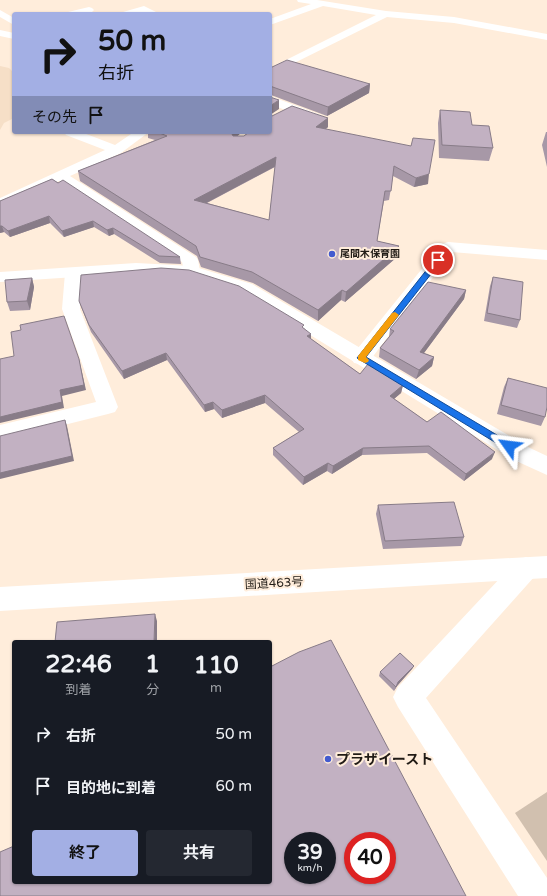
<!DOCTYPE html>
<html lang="ja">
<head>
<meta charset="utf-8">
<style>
	body { margin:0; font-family:"Varela Round","Noto Sans JP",sans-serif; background:#242831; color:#f1f3f6; height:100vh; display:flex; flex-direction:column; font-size:15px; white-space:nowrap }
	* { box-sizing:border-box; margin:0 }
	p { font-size:13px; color:#9ea1a6 }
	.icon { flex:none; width:22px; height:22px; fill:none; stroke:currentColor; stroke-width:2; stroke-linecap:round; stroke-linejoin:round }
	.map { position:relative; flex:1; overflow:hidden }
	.side { position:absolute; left:12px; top:640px; width:260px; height:244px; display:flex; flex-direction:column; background:#171b24; border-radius:4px; box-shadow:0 1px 3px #0004 }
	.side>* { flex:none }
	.banner { position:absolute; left:12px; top:12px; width:260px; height:122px; border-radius:4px; box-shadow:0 1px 3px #0004; background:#a3afe4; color:#111; overflow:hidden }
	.speed { position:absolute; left:284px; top:832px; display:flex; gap:8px; font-size:20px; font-weight:700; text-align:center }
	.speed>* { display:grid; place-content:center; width:52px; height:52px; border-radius:50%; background:#171b24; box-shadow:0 1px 3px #0004; line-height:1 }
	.speed small { font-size:10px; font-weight:400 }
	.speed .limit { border:6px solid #d22; background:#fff; color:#111 }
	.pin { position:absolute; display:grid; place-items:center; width:34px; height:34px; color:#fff; margin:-17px; border:2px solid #fff; border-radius:50%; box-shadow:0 1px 4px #0007 }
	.me { position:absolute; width:44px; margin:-22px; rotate:301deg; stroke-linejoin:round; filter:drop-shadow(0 0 3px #0008) }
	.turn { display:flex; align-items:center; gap:14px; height:84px; padding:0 20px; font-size:18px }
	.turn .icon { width:52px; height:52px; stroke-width:2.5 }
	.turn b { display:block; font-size:28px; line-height:34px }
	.then { display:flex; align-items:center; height:38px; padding:0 20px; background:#0003; gap:8px; font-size:15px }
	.eta { display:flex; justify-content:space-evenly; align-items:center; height:68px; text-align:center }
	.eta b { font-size:24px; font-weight:700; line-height:28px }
	.primary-button { display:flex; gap:8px; margin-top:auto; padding:8px 20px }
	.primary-button a { flex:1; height:46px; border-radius:4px; background:#a3afe4; color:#111; font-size:16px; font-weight:700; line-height:46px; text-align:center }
	.primary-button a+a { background:#242831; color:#f1f3f6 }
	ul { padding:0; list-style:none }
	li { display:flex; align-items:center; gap:12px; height:52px; padding:0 20px }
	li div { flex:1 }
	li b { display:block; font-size:15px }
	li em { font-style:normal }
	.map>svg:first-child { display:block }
</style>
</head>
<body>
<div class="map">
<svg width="547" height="896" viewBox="0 0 547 896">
	<rect width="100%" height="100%" fill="#ffeddb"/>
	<path fill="#f6dfc7" d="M0,66L9,68L14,73V118L4,123L0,130Z"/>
	<path fill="#d1c0af" d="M547,792V861L515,813Z"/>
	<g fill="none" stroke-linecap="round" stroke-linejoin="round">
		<path fill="#fff" fill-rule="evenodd" d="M297,0H317L386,11L454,17L547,34V40L454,23L387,17L270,75V68L376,15L323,6L270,25V19L311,4L298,2Z
			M144,6L160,14H148L143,12L136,14H121L123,12Z
			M89,7L92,8L94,10L92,12L83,14H66L68,12Z
			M0,10L14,18V25L0,17Z
			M0,30L14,33V39L0,36Z
			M270,96L321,115L323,118L321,121H313L270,104Z
			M64,132H81L115,145L134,132H149L121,153L70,176L196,257L198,260L200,271L198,275L192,276L186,275L184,271L182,262L59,181L0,207V198L105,150L66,135Z
			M448,242L547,250V260L452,252L368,363L361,364L354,363L351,358L354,353L442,244Z
			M73,268L79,269L81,273L80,309L118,407L115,412L108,414L0,441V425L96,402L62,309L65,273L67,269Z
			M526,557L535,560L539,568L535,576L426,698L547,878V896H518L398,707L393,697L398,687L517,560Z"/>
		<path fill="#fff" fill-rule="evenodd" d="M136,263L192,266L252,284L530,448L547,456V475L514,460L240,292L190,276L136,273L0,282V272Z"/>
		<path fill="#fff" fill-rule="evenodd" d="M547,556V578L0,611V587Z"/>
	</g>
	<path fill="#a798a7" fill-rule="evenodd" d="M270,68L370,84L369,93L327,116L271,95Z
		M440,110L472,125L493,148L489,161L439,158L438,123Z
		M328,118V127L326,129L428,184L414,187L393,176L389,200L384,201L377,241L399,246L397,257L345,302L341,300L318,321L253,283L201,267L197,256L80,181L78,171L155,140L148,138V132H242L237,136H244ZM275,167L269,220L207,203Z
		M546,132H547V167L542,145Z
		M52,179L180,257L181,264L160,263L114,234L109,236L94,227L64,237L50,223L10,237L4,232L0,233V201Z
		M493,277L520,320L517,328L484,321L490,286Z
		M32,278L34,287L30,310L10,311L7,302Z
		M466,290L464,299L424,353L434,357L432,366L416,379L379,357L380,348L389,337L390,329Z
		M79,301L304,328L311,339L360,374L403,385L401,393L394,399L427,422L492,459L464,481L427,453L362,455L332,474L327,471L303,485L273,455V448L299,432L265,403L222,418L214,409L205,412L167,360L124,379L91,332L82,309Z
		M508,378L545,417L541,426L497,414L504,387Z
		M378,505L464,537L461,546L383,549L376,514Z
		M414,666L412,669L397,686L394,691L379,676L380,672Z"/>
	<path fill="#887c88" d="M370,84L369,93L327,116L328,107Z
		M279,100V109L270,115V106Z
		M328,118V127L316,136V127Z
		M231,132H242L232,141Z
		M276,157V166L195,209L194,200Z
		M429,174L428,184L414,187L416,178Z
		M49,216L50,223L10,237L8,231Z
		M93,221L94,227L64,237L62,231Z
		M0,226H2L4,232L0,233Z
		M113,228L114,234L109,236L107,230Z
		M399,246L397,257L345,302L346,292Z
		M32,278L34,287L30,310L27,301Z
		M342,290L341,300L318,321V310Z
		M466,290L464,299L418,361L420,352Z
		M311,334V342L307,336Z
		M166,353L167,360L124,379L122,371Z
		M434,357L432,366L416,379L419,370Z
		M79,359L86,390L62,396L64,408L0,423V417L60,390Z
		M403,385L401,393L389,403L390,396Z
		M265,395V403L222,418V410Z
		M213,402L214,409L205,412L204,405Z
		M65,420L67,426L74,461L0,479V473Z
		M363,448L362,455L332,474L333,466Z
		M495,452L492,459L464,481L466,474Z
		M328,463L327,471L303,485L304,477Z
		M155,614L157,621V642H154Z
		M414,666L412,669L397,686L394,691L398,682Z"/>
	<path fill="#c2b1c2" stroke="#887c88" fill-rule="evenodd" d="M287,60L370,84L328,107L270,86V68Z
		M270,97L279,100L270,106Z
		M292,106L328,118L316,127L411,146L413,138L435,140L429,174L416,178L394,166L391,191H385L377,241L399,246L346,292L342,290L318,310L252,272L200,257L196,246L78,171L167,136L157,132H231L233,136H244L249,132H270V117ZM276,157L269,220L194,200Z
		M440,110L470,112L472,125L489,126L493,148L442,145Z
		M52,179L58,183L63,180L180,257L159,256L113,228L107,230L93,221L62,231L49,216L8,231L2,226H0V201Z
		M161,268L189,270L239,286L304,325L302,327L311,334L307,336L360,374L368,364L403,385L390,396L427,422L441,412L495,452L466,474L429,446L363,448L333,466L328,463L304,477L273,448L304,429L265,395L222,410L213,402L204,405L166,353L122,371L89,325L79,301L81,275Z
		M493,277L523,282L520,320L487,313Z
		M32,278L27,301L7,302L5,280Z
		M428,282L466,290L420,352L434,357L419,370L380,348L394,331L390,329Z
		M64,316L79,359L84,385L60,390L62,402L0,417V359L14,356L11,332L21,330L20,325Z
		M508,378L547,388V407L545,417L501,405Z
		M65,420L72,456L0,473V436Z
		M454,502L464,537L385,541L378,505Z
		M155,614L154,642H55L57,622Z
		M331,640L466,896H0V852L14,846V882H270V667L299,652ZM293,841H327V875H293ZM353,841H387V875H353Z
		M400,653L414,666L398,682L396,687L380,672Z"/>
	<path fill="#1a73e8" stroke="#114b97" d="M436,258L442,260L366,357L512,444L513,446L512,449H506L357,358Z"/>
	<path fill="#f59e0b" d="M395,312L399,315L366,357L369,360L368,362L365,363L358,360V356L392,313Z"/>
	<g fill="#435bcf" stroke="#ffeddb" stroke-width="1.5">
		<circle cx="332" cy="254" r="4"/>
		<circle cx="328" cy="759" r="4"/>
	</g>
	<g text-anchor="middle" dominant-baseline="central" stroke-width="4" stroke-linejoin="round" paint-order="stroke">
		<g font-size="10" font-weight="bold" fill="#211b15" stroke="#ffeddb" text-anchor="start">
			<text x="340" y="254">尾間木保育園</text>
		</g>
		<g font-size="12" fill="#211b15" stroke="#ffeddb">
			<text transform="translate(274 583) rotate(-3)">国道463号</text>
		</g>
		<g font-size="14" font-weight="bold" fill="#211b15" stroke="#ffeddb" text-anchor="start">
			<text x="336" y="759">プラザイースト</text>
		</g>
	</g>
</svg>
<div class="speed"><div>39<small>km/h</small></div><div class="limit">40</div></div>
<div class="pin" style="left:438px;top:260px;background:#d93025"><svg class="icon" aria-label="arrive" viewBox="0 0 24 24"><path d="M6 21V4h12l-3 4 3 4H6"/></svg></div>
<svg class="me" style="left:509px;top:446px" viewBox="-20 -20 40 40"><path d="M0-17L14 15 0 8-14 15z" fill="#1a73e8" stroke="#fff" stroke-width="4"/></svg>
<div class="banner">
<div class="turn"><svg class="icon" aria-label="right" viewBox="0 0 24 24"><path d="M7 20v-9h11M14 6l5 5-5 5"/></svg><div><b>50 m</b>右折</div></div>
<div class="then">その先<svg class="icon" aria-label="arrive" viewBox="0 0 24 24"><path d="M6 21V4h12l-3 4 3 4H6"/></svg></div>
</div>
<section class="side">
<div class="eta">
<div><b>22:46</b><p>到着</p></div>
<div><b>1</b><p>分</p></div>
<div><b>110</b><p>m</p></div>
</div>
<ul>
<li><svg class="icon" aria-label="right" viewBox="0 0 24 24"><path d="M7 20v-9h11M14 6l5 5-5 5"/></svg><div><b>右折</b></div><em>50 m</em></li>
<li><svg class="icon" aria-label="arrive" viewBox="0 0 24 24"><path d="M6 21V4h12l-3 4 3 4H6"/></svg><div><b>目的地に到着</b></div><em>60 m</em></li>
</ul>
<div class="primary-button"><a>終了</a><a>共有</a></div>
</section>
</div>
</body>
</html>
